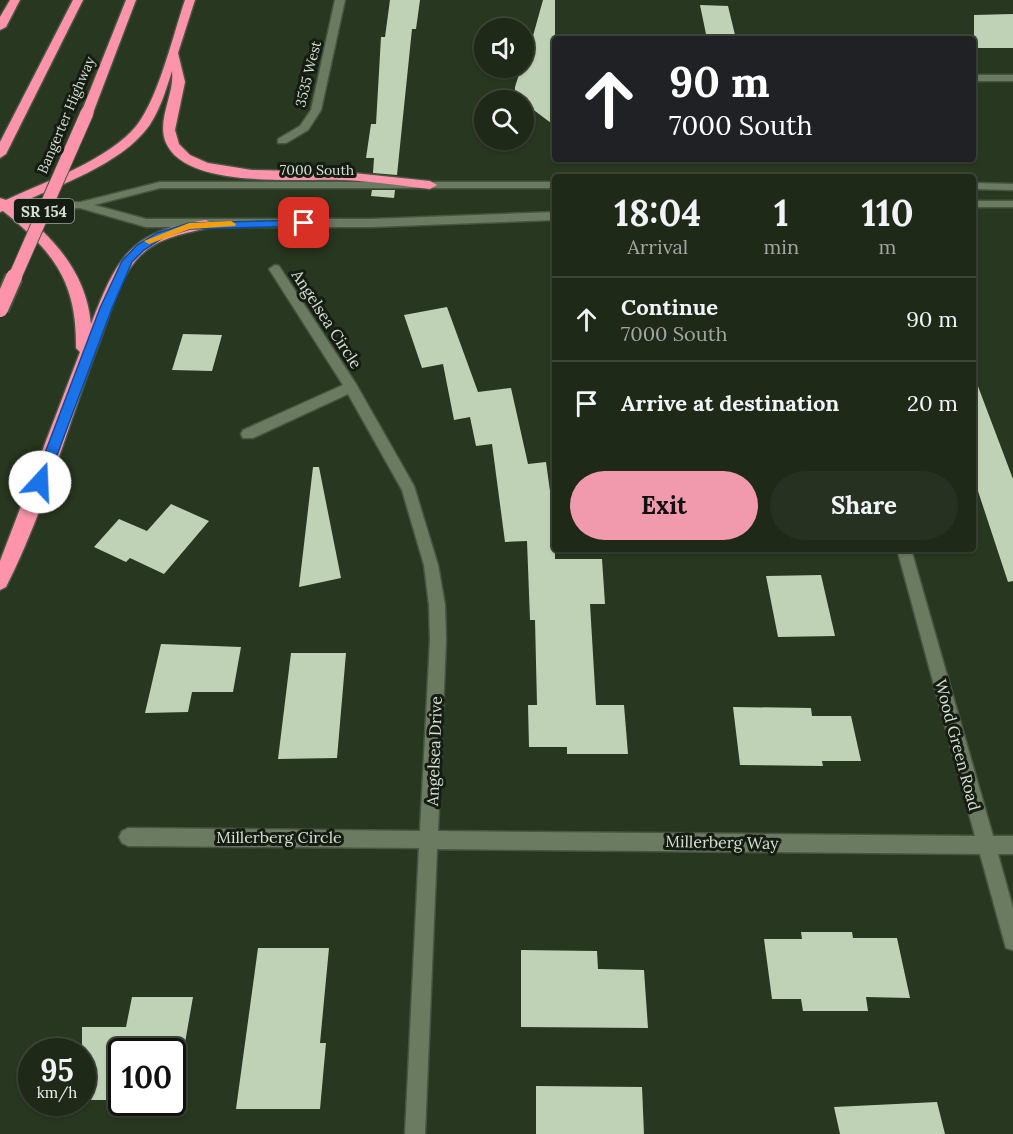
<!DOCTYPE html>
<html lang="en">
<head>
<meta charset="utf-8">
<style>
	body { margin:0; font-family:Lora,serif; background:#263121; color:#f1f3f6; height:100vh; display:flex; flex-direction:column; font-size:22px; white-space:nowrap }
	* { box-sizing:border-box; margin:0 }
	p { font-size:20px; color:#a1a6a2 }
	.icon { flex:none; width:33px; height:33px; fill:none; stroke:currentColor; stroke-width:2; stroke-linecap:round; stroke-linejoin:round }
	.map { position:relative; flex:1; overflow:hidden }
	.sheet { position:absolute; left:552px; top:174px; width:424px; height:378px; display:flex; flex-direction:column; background:#1e2918; border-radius:6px; box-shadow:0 2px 4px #0004,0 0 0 2px #3c4537 }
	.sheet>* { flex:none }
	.top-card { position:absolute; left:552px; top:36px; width:424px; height:126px; border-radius:6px; box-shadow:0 2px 4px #0004,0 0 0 2px #3c4537; background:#202124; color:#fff; overflow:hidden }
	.tools { position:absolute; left:474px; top:18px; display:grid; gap:12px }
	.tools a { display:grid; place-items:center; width:60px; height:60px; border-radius:50%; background:#1e2918; box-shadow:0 2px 4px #0004,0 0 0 2px #3c4537; font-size:30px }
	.speed { position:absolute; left:18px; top:1038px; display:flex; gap:12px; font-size:30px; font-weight:700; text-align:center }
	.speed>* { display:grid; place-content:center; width:78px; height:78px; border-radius:50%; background:#1e2918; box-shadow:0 2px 4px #0004,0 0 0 2px #3c4537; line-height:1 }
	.speed small { font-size:15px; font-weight:400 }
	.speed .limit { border:3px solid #111; border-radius:9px; background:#fff; color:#111 }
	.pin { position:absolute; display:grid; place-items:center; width:51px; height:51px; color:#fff; margin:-26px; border-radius:12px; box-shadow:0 3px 9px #0006 }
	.me { position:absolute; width:66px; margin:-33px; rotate:20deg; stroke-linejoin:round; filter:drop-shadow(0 0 4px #0008) }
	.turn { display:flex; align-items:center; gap:21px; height:126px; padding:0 18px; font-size:27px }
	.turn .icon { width:78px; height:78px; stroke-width:2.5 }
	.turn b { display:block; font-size:42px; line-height:51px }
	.eta { display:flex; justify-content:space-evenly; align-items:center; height:102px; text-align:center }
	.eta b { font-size:36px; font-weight:800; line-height:42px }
	.action { display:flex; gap:12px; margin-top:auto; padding:12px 18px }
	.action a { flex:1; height:69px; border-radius:36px; background:#f29aad; color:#111; font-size:24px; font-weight:800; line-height:69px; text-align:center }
	.action a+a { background:#263121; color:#f1f3f6 }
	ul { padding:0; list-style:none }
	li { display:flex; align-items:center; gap:18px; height:84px; padding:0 18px; border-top:2px solid #3c4537 }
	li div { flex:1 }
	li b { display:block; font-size:22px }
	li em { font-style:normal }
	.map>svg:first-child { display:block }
</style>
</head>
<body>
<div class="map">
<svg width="1013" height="1134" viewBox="0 0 1013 1134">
	<rect width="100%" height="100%" fill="#283720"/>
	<path fill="#bfd2b6" d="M390,0H420L416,29H412L397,175L373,173L374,158H366L371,124H376L381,37H385Z
		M543,0H555V126L515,96V87L521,68H524Z
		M700,5L728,6L736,39H707Z
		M1013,14V48H974V15Z
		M372,190H395L394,198L371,196Z
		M447,307L478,392L511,388L528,464L546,462L555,527V559H602L605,604H590L596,705H624L628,754H567V747H529L528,705H537L535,620H530L527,541L505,542L492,444L476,446L470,417L454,420L443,364L422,368L404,315Z
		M183,334L222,335L212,371L172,370Z
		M976,381L1013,479V581L1008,582L974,479V382Z
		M313,467H319L341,578L299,587Z
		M171,504L209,521L164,574L130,558L126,562L94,547L119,519L147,531Z
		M821,575L835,636L778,637L766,576Z
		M161,644L241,647L233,692H192L188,712L145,713Z
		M291,653H346L337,758L278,759Z
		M733,707L811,708L812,716H851L861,761H822L823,766L740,765Z
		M801,932H852L853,938H897L910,998L866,997L868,1011H803L801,999H772L764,939H802Z
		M258,948H329L320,1043H326L320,1109H236Z
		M521,950L597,951L598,969L644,970L648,1028L521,1027Z
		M132,997H193L175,1100H172V1052H122V1100H82V1027H126Z
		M536,1086L642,1087L644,1134H536Z
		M937,1102L945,1134H840L834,1107Z"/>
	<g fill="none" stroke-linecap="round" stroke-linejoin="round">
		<defs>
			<path id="street" d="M335,0H345L321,110L308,130L286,143H278V139L300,126L311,110Z
				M974,75H1013V81H974Z
				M275,265L279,266L356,384L414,486L438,565L445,605L446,640L438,831L975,836L897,549H911L993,836H1013V854H998L1013,908V950L1006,948L1004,941L980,854L437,849L425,1134H405L419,848L128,846L122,843L119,837L122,831L128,828L420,831L430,640L429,605L424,565L402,490L348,394L253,438H243L241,434L243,430L343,385L269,269Z"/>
			<path id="secondary" d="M160,182H555V188H160L94,205L146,219H372L555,212V220L372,227H146L80,208L0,209V203L81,202Z
				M974,183L1013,184V190L974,189Z
				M974,201H1013V207H974Z"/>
			<path id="highway" d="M10,0H20L6,27L0,30V17Z
				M73,0H83L6,154L0,158V142Z
				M126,0H136L93,113L83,116L81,113Z
				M185,0H195L178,53L185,82L175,130L179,144L190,155L208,163L252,170L344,172L430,181L437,185L430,189C401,186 372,181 343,180C300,178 187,190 166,143C156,120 175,94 172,71C166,90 160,110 149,126C121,165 56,186 14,206C54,238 86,272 91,324C117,257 130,231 206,220L213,224L211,227C185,234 160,236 140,256C119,277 111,312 101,338C69,421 46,508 6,587L0,590V561L80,352L76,348C77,282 54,252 3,211L0,212V198L6,200C46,181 109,160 137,125C159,96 173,35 185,0Z"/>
		</defs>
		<use href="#street" stroke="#475440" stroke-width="3"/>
		<use href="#secondary" stroke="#475440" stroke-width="3"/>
		<use href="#highway" stroke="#475440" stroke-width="3"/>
		<use href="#street" fill="#6a7b61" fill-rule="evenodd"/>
		<use href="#secondary" fill="#6a7b61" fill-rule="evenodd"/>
		<use href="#highway" fill="#fd94ac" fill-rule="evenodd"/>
		<defs>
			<path id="highway-bridge-far1" d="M14,279L87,113"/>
			<path id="highway-bridge" d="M0,309L14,277"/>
		</defs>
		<use href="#highway-bridge-far1" stroke="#475440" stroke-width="15" stroke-linecap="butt"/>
		<use href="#highway-bridge" stroke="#475440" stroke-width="20" stroke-linecap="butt"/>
		<use href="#highway-bridge-far1" stroke="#fd94ac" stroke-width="13"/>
		<use href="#highway-bridge" stroke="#fd94ac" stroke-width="16"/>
	</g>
	<path fill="#1a73e8" stroke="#114b97" stroke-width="1.5" d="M304,220L307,221V226L190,229L164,237L144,250L132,262L112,308L47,482L40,487L36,485L34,482L100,308L122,261L137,245L157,233L189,223Z"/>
	<path fill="#f59e0b" d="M231,221L236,224L235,226L190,229L149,244L144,241L189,223Z"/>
	<g text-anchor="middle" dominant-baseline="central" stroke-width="6" stroke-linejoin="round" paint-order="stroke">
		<g font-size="14" fill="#d6e0d1" stroke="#151c12">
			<text transform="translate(308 74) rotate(-76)">3535 West</text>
			<text transform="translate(66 115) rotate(-67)">Bangerter Highway</text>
			<text x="317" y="170">7000 South</text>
		</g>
		<rect fill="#151c12" stroke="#9ca598" stroke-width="1.5" x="14" y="199" width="60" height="24" rx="4.5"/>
		<g font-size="15" font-weight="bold" fill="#d6e0d1">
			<text x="44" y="211">SR 154</text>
		</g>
		<g font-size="16" fill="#d6e0d1" stroke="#151c12">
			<text transform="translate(327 319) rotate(57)">Angelsea Circle</text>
			<text transform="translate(958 745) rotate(75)">Wood Green Road</text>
			<text transform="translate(434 751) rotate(-88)">Angelsea Drive</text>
			<text x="279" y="837">Millerberg Circle</text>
			<text transform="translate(722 842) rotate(1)">Millerberg Way</text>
		</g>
	</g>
</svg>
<div class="tools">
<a><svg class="icon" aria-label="sound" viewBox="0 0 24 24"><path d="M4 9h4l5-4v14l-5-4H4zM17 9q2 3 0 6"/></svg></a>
<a><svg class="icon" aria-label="search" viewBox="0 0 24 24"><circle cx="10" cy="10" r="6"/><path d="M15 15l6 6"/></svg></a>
</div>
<div class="speed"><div>95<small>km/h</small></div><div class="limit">100</div></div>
<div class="pin" style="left:304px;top:223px;background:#d93025"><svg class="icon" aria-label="arrive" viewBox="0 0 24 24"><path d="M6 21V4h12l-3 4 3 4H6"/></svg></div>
<svg class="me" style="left:40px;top:482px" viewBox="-20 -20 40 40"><circle r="19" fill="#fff"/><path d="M0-13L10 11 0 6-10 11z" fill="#1a73e8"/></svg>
<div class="top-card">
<div class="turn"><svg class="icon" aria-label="ahead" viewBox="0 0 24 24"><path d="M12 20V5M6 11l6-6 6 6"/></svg><div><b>90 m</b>7000 South</div></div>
</div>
<section class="sheet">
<div class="eta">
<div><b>18:04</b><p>Arrival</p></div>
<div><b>1</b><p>min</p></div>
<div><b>110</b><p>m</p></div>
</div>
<ul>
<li><svg class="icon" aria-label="ahead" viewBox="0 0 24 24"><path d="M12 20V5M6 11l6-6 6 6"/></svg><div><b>Continue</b><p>7000 South</p></div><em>90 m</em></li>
<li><svg class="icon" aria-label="arrive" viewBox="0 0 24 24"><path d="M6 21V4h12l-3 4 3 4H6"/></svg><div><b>Arrive at destination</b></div><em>20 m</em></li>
</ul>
<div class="action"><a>Exit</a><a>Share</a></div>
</section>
</div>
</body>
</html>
